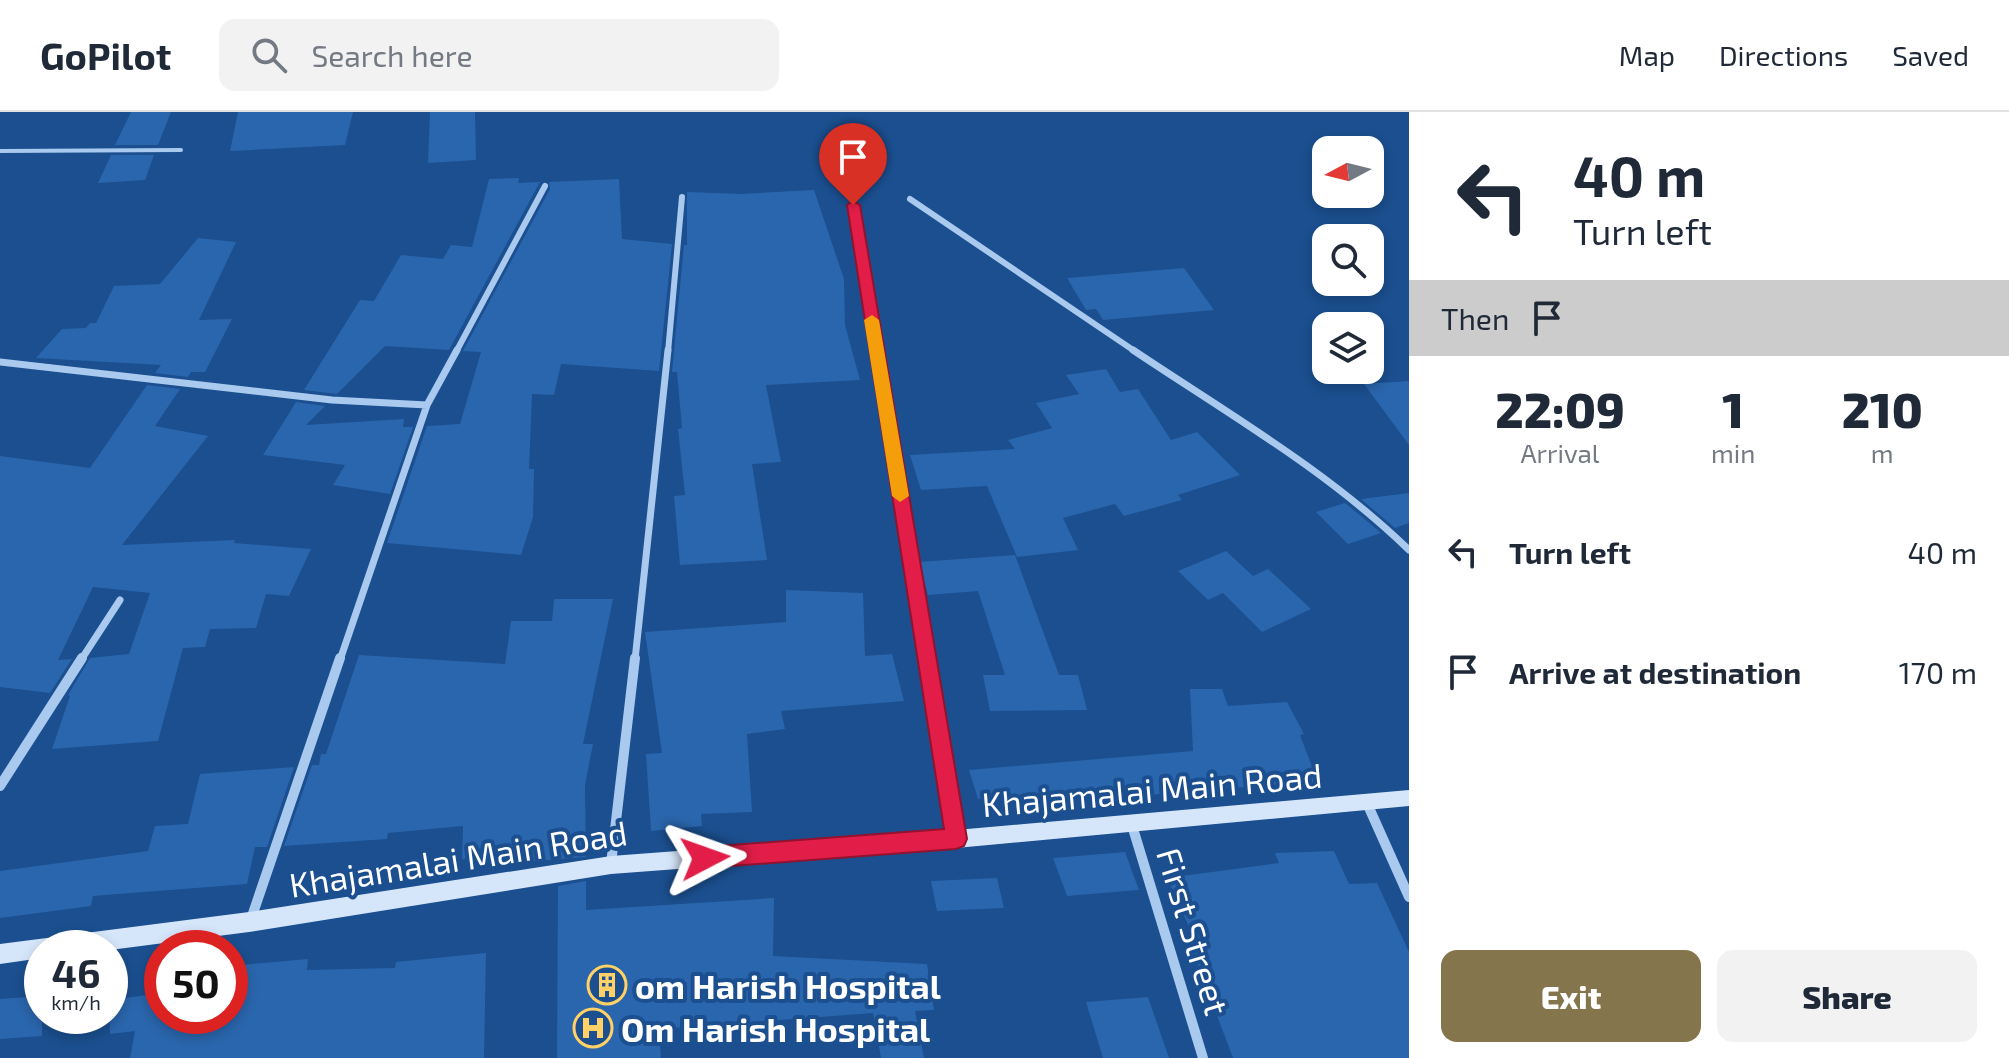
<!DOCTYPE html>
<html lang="en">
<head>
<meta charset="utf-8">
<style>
	body { margin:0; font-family:"Exo 2",sans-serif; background:#f2f2f3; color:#1f2937; height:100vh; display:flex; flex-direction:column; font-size:30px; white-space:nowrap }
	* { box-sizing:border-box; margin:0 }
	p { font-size:26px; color:#747a83 }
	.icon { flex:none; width:44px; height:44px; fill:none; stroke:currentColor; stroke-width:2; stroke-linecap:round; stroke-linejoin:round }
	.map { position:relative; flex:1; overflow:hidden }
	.panel { display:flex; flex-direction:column; background:#fff; width:600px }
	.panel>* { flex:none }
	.guide { background:#fff; color:#1f2937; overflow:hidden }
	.needle { width:52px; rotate:263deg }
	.tools { position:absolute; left:1312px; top:24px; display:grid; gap:16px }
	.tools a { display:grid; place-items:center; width:72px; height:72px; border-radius:16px; background:#fff; box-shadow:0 4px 12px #0003; font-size:40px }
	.speed { position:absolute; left:24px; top:818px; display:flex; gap:16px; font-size:40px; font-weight:700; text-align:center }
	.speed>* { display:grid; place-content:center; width:104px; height:104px; border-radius:50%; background:#fff; box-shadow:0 4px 12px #0003; line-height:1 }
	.speed small { font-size:20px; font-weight:400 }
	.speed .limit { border:12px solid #d22; background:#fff; color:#111 }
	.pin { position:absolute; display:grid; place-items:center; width:68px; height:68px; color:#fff; margin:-82px -34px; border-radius:50% 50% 50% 0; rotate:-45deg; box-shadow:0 0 8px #0007 }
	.pin .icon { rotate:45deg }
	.me { position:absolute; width:88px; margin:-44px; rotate:86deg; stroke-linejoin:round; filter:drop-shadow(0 0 6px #0008) }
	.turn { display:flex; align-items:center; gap:28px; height:168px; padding:0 32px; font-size:36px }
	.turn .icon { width:104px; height:104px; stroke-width:2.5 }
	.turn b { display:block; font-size:56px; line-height:68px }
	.then { display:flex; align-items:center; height:76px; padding:0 32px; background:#0003; gap:16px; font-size:30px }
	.eta { display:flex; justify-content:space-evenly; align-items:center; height:136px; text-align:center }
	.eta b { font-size:48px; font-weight:800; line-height:56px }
	.primary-button { display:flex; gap:16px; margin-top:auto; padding:16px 32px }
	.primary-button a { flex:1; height:92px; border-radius:16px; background:#84754c; color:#fff; font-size:32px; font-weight:800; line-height:92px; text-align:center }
	.primary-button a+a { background:#f2f2f3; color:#1f2937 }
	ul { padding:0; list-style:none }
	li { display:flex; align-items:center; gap:24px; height:120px; padding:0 32px }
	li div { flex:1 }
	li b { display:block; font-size:30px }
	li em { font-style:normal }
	header { display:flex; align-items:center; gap:48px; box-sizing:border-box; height:112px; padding:0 40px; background:#fff; border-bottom:2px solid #e0e1e3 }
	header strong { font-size:38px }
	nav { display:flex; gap:44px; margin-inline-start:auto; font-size:28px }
	.search { width:560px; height:72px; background:#f2f2f3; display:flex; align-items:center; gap:20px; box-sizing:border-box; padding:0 28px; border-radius:16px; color:#747a83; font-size:30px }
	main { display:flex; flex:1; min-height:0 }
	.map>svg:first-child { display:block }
</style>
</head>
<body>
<header>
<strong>GoPilot</strong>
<div class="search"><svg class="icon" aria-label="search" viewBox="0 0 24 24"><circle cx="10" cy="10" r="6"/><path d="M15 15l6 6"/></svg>Search here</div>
<nav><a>Map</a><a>Directions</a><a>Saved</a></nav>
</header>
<main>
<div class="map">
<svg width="1409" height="946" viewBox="0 0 1409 946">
	<rect width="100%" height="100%" fill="#1b4f8f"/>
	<path fill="#2a66ad" d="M131,0H171L158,33H115Z
		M238,0H353L345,33L230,39Z
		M430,0H475L476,48L428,51Z
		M111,43H154L145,68L98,71Z
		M519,66L518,71L540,70L449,238L385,234L337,282L304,278L360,188L374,189L401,143L443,147L451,133L472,135L489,67Z
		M619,67L622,127L672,132L659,259L561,252L554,283L532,282L529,357H534L533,405L521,443L387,431L427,314L460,312L481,240L463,239L550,77L549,70Z
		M814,78L844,167L845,213L860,268L766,273L781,350L752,352L767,448L680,453L674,384L685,383L678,317L682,316L677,260H672L684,133H687V80L741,82Z
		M198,126L236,130L199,208L232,207L205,260H191L188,265L155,261L161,253L36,246L62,217L86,216L90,211H96L114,174L160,172Z
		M1184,156L1214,198L1103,208L1096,197L1086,198L1067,166Z
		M1106,257L1120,280L1138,277L1171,328L1197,320L1240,363L1178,383L1182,388L1124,404L1115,392L1063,406L1078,438L1017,445L987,374L921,378L910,343L1015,337L1008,328L1052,316L1036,291L1079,282L1066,263Z
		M1409,269V333L1364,272Z
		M147,273L180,277L155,314L208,324L122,433L235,428L234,431L311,437L289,484L266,482L256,516L210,517L205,535L183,536L158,629L52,637L70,584L68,583L90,546L129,542L150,481L93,475L58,548L72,547L50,581L0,575V344L90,356Z
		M296,290L325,294L306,313L404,307L403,315H413L390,382L333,373L345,353L263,343Z
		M1409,381V411L1395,416L1361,387Z
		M1345,391L1373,414L1381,421L1348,432L1316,400Z
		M1226,439L1253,464L1268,457L1311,497L1262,520L1223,481L1208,488L1178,459Z
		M1015,443L1059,563H1078L1087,598L990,599L983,563H1005L978,479L928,483L919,450Z
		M786,478L863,481L865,544L892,542L904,589L781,599L785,617L747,622L752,700L701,702L702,714L651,719L646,642L662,641L645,520L786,510Z
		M554,487H613L583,632H593L585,673L586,745L494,752V744L462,747L463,714L388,721L387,727L284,734L312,653H319L321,642H326L359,543L505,552L511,509H552Z
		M1190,577H1222L1228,594L1287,590L1304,622L1300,623L1319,673L1281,672L1087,688L1083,677L978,687L969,658L1193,639Z
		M294,655L267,735H255L247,772L93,784L91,794L0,806V759L148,739L155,714L188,712L200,662Z
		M1334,739L1349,772L1377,771L1409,840V946H1233L1193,840L1200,839L1167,766L1279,751L1275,741Z
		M1125,740L1139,778L1067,784L1053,746Z
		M997,766L1004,796L937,799L931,769Z
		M586,769V798L774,786L773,844L927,852L934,898L915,899L924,946H881L873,901L659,917L661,946H557L558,774Z
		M486,841L484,946H130L135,919L110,922V888L162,881V904H230V854L308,847L307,858L395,856L396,850Z
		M42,884V924L0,927V887Z
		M1148,885L1169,946H1103L1086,890Z"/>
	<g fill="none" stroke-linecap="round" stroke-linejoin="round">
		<path stroke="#a9c9ee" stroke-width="4" d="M0,39L181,38"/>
		<path stroke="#a9c9ee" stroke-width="6" d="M910,87L1136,240
			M853,93L877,240
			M456,240L545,74
			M668,240L682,85"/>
		<path stroke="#a9c9ee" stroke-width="7" d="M877,238L927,548
			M1133,238C1227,301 1328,359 1409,438
			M0,250L332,288L427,293
			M81,548L120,488
			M340,548L427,293L457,238
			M635,548L668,238"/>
		<path stroke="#a9c9ee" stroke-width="10" d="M927,546L956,726
			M0,674L82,546
			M1366,689L1409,785
			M1131,710L1203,946
			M611,752L635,546
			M250,810L340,546"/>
		<path fill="#d6e6fa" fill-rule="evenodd" d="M1409,678V694L956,736L611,762L249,820L110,838L42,836V846L0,852V832L249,800L611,744L956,718Z"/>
	</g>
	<path fill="#e11d48" stroke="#92132f" stroke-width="2" d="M853,89L860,93L967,727L964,734L956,737L705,756L697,753L694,746L697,738L705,735L944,717L847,93Z"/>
	<path fill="#f59e0b" d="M872,203L879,208L909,384L900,390L892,384L864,208Z"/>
	<defs>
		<symbol id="building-ring" viewBox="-11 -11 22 22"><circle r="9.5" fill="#1b4f8f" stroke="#ffd166" stroke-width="1.5"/><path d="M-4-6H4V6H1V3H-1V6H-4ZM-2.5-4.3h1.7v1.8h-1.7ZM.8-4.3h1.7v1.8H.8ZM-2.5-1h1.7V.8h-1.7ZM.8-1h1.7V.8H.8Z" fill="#ffd166"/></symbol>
		<symbol id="hospital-ring" viewBox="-11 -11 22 22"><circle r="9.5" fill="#1b4f8f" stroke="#ffd166" stroke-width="1.5"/><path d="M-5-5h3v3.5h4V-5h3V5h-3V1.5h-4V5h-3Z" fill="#ffd166"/></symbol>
	</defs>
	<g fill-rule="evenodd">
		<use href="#building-ring" x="585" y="851" width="44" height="44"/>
		<use href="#hospital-ring" x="571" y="894" width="44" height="44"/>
	</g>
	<g text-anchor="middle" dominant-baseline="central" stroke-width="8" stroke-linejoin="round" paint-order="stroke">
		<g font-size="34" fill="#fff" stroke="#1b4f8f">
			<text transform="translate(1152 677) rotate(-5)">Khajamalai Main Road</text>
			<text transform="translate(458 746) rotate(-9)">Khajamalai Main Road</text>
			<text transform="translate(1194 819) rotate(73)">First Street</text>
		</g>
		<g font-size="34" font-weight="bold" fill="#fff" stroke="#1b4f8f" text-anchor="start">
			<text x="635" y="873">om Harish Hospital</text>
			<text x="621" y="916">Om Harish Hospital</text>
		</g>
	</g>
</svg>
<div class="tools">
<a><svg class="needle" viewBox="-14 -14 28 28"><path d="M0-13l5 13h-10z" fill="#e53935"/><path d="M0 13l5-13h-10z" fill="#747a83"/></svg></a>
<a><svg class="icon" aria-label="search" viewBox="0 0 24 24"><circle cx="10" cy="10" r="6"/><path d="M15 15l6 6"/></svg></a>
<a><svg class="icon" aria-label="layers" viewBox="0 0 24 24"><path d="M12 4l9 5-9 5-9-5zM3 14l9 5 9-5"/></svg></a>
</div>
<div class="speed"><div>46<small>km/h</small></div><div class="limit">50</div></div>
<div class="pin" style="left:853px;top:93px;background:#d93025"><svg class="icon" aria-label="arrive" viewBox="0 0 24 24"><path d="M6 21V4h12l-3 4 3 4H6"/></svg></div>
<svg class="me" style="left:705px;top:746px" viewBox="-20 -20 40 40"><path d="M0-17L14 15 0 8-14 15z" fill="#e11d48" stroke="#fff" stroke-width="4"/></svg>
</div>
<section class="panel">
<div class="guide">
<div class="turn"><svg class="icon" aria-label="left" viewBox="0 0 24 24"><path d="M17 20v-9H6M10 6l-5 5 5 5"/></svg><div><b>40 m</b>Turn left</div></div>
<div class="then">Then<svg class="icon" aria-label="arrive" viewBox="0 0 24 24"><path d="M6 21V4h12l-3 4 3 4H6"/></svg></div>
</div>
<div class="eta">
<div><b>22:09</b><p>Arrival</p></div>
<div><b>1</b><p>min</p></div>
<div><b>210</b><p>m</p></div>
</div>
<ul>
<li><svg class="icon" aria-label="left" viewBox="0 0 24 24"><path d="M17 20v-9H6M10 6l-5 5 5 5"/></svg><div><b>Turn left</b></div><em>40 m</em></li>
<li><svg class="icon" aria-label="arrive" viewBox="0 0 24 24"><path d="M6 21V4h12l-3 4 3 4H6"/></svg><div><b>Arrive at destination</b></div><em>170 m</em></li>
</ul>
<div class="primary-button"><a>Exit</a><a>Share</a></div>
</section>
</main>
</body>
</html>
